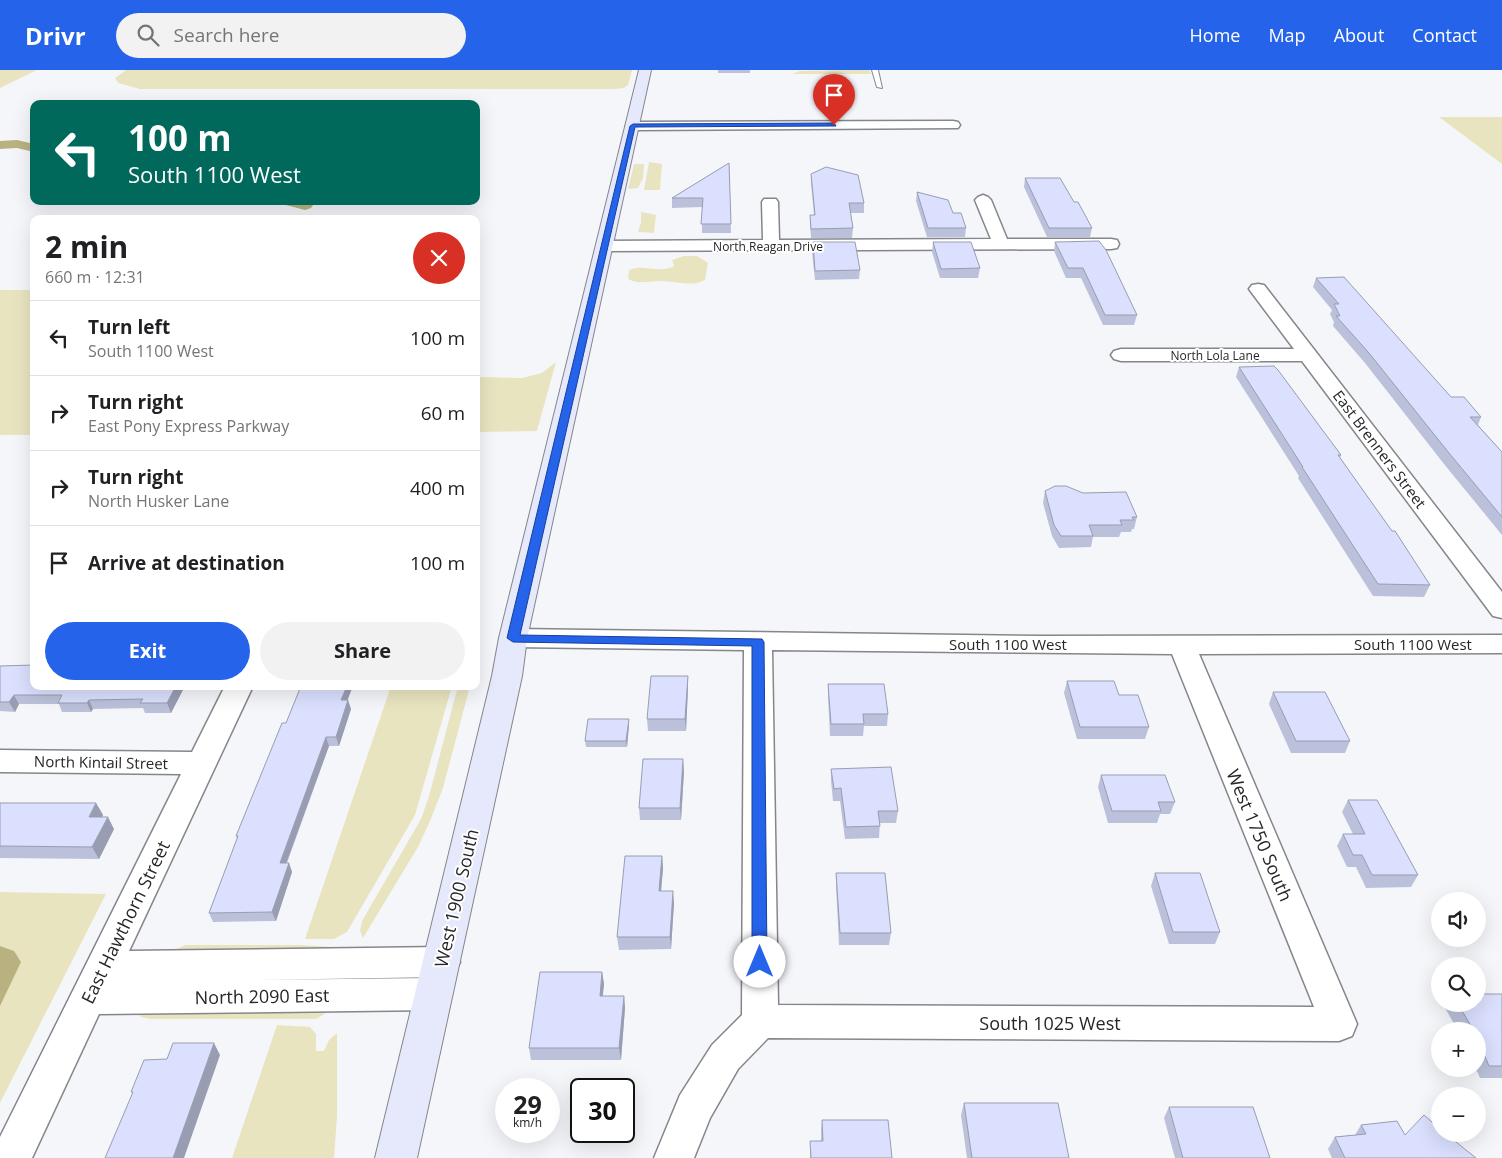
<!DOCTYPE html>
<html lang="en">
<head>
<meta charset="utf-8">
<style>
	body { margin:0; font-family:"Open Sans",sans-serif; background:#f2f2f2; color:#202124; height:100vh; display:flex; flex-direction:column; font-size:19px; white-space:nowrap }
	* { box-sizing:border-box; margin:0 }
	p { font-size:16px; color:#757577 }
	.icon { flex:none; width:28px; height:28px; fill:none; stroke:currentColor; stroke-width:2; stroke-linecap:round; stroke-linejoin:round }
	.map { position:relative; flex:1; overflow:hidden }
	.panel { position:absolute; left:30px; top:145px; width:450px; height:475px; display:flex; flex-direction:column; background:#fff; border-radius:10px; box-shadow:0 5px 20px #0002 }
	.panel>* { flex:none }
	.guide { position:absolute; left:30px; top:30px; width:450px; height:105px; border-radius:10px; box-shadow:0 5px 20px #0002; background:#00695c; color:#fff; overflow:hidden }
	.tools { position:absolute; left:1431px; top:822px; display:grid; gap:10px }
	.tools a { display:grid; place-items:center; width:55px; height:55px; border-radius:50%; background:#fff; box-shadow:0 5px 20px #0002; font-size:25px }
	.speed { position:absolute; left:495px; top:1008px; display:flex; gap:10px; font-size:25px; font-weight:700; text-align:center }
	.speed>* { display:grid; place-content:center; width:65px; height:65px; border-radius:50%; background:#fff; box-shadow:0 5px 20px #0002; line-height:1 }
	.speed small { font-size:12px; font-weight:400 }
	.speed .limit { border:2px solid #111; border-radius:8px; background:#fff; color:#111 }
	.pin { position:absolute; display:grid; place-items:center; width:42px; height:42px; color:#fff; margin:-51px -21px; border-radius:50% 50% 50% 0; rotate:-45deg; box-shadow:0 0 5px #0007 }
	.pin .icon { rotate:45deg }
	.me { position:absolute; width:55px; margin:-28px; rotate:0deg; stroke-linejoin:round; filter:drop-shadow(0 0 4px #0008) }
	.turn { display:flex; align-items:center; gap:18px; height:105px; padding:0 15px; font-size:22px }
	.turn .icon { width:65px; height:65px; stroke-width:2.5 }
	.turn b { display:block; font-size:35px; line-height:42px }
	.round { display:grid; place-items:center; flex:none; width:52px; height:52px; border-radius:26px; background:#f2f2f2 }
	.overview { display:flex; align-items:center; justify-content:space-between; height:85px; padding:0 15px }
	h1 { font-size:30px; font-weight:700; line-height:38px }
	.action { display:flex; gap:10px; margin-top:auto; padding:10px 15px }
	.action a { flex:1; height:58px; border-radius:30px; background:#2563eb; color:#fff; font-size:20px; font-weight:700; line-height:58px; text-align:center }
	.action a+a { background:#f2f2f2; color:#202124 }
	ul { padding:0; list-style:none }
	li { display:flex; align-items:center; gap:15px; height:75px; padding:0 15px; border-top:1px solid #e0e0e0 }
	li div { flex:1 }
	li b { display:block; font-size:19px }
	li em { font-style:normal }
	header { display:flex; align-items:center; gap:30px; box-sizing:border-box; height:70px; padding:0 25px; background:#2563eb; color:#fff }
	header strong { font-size:24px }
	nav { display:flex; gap:28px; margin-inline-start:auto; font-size:18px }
	.search { width:350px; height:45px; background:#f2f2f2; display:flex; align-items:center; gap:12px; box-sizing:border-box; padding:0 18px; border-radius:28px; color:#757577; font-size:19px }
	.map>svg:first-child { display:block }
</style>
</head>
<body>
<header>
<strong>Drivr</strong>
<div class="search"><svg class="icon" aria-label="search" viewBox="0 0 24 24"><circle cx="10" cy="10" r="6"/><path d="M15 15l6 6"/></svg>Search here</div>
<nav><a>Home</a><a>Map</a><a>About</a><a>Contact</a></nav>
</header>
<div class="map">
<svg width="1502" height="1088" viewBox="0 0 1502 1088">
	<rect width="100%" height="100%" fill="#f5f6fa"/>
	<path fill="#e9e4c0" d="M0,0H37L0,18Z
		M126,0H632L628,15L624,18L614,19H140L118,13L115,8Z
		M848,0H869L871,4H792L800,1Z
		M1439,47H1502V94Z
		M649,92L662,94L660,120H644Z
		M634,94H644L643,108L638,118L628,119Z
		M641,142L656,145L654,163L638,162L641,152Z
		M684,186H697L708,193L705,210C691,218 674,210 659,211C648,211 638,215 628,209L629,200C644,194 656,203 673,197L674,195L672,190Z
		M0,220H34V365H0Z
		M556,292L537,361L476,362V303L480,307L522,308L542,303Z
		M391,616H452L415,745L347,862L334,869H305Z
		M458,616H470L443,718L430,751L418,777L363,868L360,861L362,851L421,749L429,726Z
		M0,822L106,824L0,1033Z
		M185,875H302L332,877L338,879L168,883Z
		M321,941L325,944L316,949H150L141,947L137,943Z
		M277,955L310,957L316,964V981H324L329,970L337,963V1047L334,1088H232Z"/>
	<path fill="#b9b280" d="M0,876L14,881L21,892L0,936Z"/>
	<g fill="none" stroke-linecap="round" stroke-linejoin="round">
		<path fill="#b9b280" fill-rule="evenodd" d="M17,70L34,74V82L17,78L0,79V71Z
			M279,131H309L313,135L311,138L305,140L282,134Z"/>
		<defs>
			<path id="lane" d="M872,0H878L882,18L877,17Z"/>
			<path id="street" d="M953,51L958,52L960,55L958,58L633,60L626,56L633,52Z
				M983,125L988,127L991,130L1007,169H1111L1117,170L1119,174L1117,178L1111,179L605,181L599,180L597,176L599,172L605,171L763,170L762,132L764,129H776L778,132L779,170L991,169L975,130L978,127Z
				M1258,214L1264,215L1502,522V548L1493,546L1302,291H1121L1114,289L1111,285L1114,281L1121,279H1294L1249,219L1252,215Z
				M513,559L1042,566L1502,565V583L1199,584L1357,954L1352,966L1339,971L768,968L738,999L710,1048L694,1088H654L680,1025L712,975L742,945L744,580L513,577L503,574L500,568L503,562ZM772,580L1172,584L1314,937L778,935Z
				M225,616H253L129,881L442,877L454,881L460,892L454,903L442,907L255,910L434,908L447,913L452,924L447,935L434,940L99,944L32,1088H0V1067L181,704L0,702V680L192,682Z"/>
			<path id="secondary" d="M639,0H651L527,568L522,606L417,1088H375L492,606L499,568Z"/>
		</defs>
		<use href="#lane" stroke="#85868a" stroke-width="2"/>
		<use href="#street" stroke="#85868a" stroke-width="3"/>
		<use href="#secondary" stroke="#85868a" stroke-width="2"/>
		<use href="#lane" fill="#fff" fill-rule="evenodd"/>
		<use href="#street" fill="#fff" fill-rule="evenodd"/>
		<use href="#secondary" fill="#e6e9fc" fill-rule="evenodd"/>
	</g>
	<path fill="#bbc1da" d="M718,0H750V3H718Z
		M729,93L731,163H702V137L672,138V128Z
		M811,104L864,133V143H850L853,158L852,168H811L810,155V145H814L811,113Z
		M1025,108L1074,132L1092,158L1090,167H1047L1024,117Z
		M917,122L953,143L966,158L965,167H927L916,131Z
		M813,172L860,200L859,209L815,210L812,182Z
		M933,172L980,198L978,208H940L932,182Z
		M1055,172L1137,245L1134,255H1103L1081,208H1066L1054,181Z
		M1316,208L1451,327L1481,347L1478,355L1502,382V465L1444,394L1365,293L1333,256L1334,252L1330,244L1332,240L1313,217Z
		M1239,297L1341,385L1340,388L1430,515L1424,527L1373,526L1298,408L1299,406L1236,307Z
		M1045,421L1137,447L1134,459H1132L1131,462H1121L1119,467H1093L1091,477L1059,478L1052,466L1043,433Z
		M0,596L34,616H185L171,643H145L143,638L93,639L91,642H62L59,634H19L15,642L0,641Z
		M688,606V618L686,661H648L647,649Z
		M1067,611L1119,625L1149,657L1145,669H1077L1064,623Z
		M828,614L888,644L887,656H864L863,666H830L828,626Z
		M1273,622L1350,671L1345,683H1291L1269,634Z
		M347,630L351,639L339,676H329L287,793H289L292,802L276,851L213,852L209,843L237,769L236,766Z
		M629,655L627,677H586L585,671Z
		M831,699L898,741L896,753H880L879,768L845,769L840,731H833L831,711Z
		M684,701L681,750H640L639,738Z
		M1101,705L1175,732L1170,744H1160L1157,753H1108L1098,717Z
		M1348,730L1418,805L1411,817L1366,818L1356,797H1347L1337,776L1343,764H1353L1342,742Z
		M0,733H96L103,745L102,747L114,759L99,789L0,788Z
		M662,786L663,798L661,821L674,833L671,879L619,880L617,867Z
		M836,803L891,863L889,875H839L836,815Z
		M1155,803L1220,862L1215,874H1169L1151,816Z
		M602,902L604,914L603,926H624L625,938L621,990H531L529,978Z
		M1502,924V1008H1480L1476,999H1478V961H1458L1444,936L1446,934H1478Z
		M964,1033L1069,1088H967L961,1045Z
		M1169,1037L1270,1088H1175L1164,1048Z
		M822,1050L892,1088H810V1071H821V1061Z
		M1361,1055L1405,1065L1476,1088H1332L1328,1079L1335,1067L1355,1065Z"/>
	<path fill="#999db1" d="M688,606V618L686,661L685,649Z
		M176,616H185L171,643L167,633Z
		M347,616H353L344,639L341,630Z
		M14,625L19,634L15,642L9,632Z
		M89,630L93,639L91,642L87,633Z
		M348,630L351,639L339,676L336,667Z
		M629,649V655L627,677L626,671Z
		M326,667L329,676L283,802L280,793Z
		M683,689L684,701L681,750L680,738Z
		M96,733L103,745L96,759L89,747Z
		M108,747L114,759L99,789L92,777Z
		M662,786L663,798L660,833L659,821Z
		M289,793L292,802L276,851L272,842Z
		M673,821L674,833L671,879L670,867Z
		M602,902L604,914L601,938L600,926Z
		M624,926L625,938L621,990L619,978Z
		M214,973L220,985L184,1088H173Z"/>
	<path fill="#dae0fd" stroke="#999db1" d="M729,93L731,154H701L703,128H672Z
		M826,97L858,105L864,133H849L853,158L811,159L810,145H815L811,104Z
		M1025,108H1060L1074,132H1078L1092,158H1049Z
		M917,122L948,130L953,143H961L966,158H928Z
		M1099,171L1106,180L1137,245H1105L1083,198H1068L1055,172Z
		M813,172H855L860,200L815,201Z
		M933,172H971L980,198L941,199Z
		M1344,207L1451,327H1464L1481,347H1470L1502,382V447L1449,383L1369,283L1336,246H1340L1334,234H1339L1316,208Z
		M1274,296L1278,300L1341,385H1338L1392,461H1395L1430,515L1378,514L1302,397H1303L1239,297Z
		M1055,416H1066L1083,423L1126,422L1137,447H1132L1134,450H1120L1122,455H1089L1093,466H1061L1054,455L1045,421Z
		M34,595V616H176L167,633H140L143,629L89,630L87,633H58L62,625H14L9,632H0V596Z
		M651,606H688L685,649H647Z
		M1067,611H1114L1119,625H1138L1149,657H1080Z
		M828,614H884L888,644H863L864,654H831Z
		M301,616H347L341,630H348L336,667H326L280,793H289L272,842L209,843L238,766H236L282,653H286Z
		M1273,622H1325L1350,671H1296Z
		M588,649H629L626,671H585Z
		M643,689H683L680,738H639Z
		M891,697L898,741H878L880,756L846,757L841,718L834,719L831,699Z
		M1101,705H1165L1175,732H1158L1161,741H1112Z
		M1348,730H1377L1418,805H1372L1362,785H1353L1343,764H1365Z
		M0,733H96L89,747H108L92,777L0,776Z
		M625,786H662L659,821H673L670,867H617Z
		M836,803H885L891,863H840Z
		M1155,803H1200L1220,862H1173Z
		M540,902H602L600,926H624L619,978H529Z
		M1478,924H1502V996H1489L1478,970V961H1474L1458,934H1478Z
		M173,973H214L173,1088H105L133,1022H131L144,990L167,989Z
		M964,1033H1058L1069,1088H972Z
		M1169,1037H1253L1270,1088H1183Z
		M1424,1045L1440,1059V1064H1446L1476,1088H1345L1335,1067L1366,1064L1361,1055L1397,1051L1405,1065Z
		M822,1050H888L892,1088H811L810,1071H823Z"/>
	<path fill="#2563eb" stroke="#184099" d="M834,53L836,56L635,57L520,565L762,569L764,572L767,892L765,897L760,899L754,897L752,892V576L513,572L507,568L630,56L633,54Z"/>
	<g text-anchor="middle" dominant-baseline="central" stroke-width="4" stroke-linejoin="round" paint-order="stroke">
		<g font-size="12" fill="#262628" stroke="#fff">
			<text x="768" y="176">North Reagan Drive</text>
			<text x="1215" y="285">North Lola Lane</text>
		</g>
		<g font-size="15" fill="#262628" stroke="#fff">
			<text transform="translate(1380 379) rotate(53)">East Brenners Street</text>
			<text x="1008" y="574">South 1100 West</text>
			<text x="1413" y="574">South 1100 West</text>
			<text transform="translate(101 692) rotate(1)">North Kintail Street</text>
		</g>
		<g font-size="18" fill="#262628" stroke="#fff">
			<text transform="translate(1260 765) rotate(67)">West 1750 South</text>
			<text transform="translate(456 828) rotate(-77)">West 1900 South</text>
			<text transform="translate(125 852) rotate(-64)">East Hawthorn Street</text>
			<text transform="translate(262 926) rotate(-1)">North 2090 East</text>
			<text x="1050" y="953">South 1025 West</text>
		</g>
	</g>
</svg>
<div class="tools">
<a><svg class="icon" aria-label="sound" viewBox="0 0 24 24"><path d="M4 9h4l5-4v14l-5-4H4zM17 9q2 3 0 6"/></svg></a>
<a><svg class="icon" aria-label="search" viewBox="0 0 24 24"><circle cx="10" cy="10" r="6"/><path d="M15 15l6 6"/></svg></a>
<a>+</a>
<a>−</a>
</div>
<div class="speed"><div>29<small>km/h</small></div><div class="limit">30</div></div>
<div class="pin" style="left:834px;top:55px;background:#d93025"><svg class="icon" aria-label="arrive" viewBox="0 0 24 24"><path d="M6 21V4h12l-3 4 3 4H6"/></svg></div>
<svg class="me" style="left:760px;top:892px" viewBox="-20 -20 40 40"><circle r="19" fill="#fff"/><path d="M0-13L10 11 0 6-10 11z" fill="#2563eb"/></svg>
<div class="guide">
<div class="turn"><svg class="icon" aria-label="left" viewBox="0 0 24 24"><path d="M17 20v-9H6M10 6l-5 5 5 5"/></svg><div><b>100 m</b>South 1100 West</div></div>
</div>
<section class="panel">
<div class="overview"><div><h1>2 min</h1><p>660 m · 12:31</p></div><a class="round" style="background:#d93025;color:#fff"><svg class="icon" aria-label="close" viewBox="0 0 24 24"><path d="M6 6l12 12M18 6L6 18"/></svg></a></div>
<ul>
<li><svg class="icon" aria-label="left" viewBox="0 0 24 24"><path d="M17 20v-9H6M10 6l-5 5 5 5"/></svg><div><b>Turn left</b><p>South 1100 West</p></div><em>100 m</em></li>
<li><svg class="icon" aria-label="right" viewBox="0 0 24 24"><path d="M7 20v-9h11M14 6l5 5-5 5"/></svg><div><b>Turn right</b><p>East Pony Express Parkway</p></div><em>60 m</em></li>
<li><svg class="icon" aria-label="right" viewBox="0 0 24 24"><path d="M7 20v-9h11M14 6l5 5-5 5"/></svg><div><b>Turn right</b><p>North Husker Lane</p></div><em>400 m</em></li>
<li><svg class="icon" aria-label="arrive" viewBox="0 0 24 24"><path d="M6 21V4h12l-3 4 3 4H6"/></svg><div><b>Arrive at destination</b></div><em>100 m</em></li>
</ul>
<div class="action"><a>Exit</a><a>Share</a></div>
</section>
</div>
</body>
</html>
